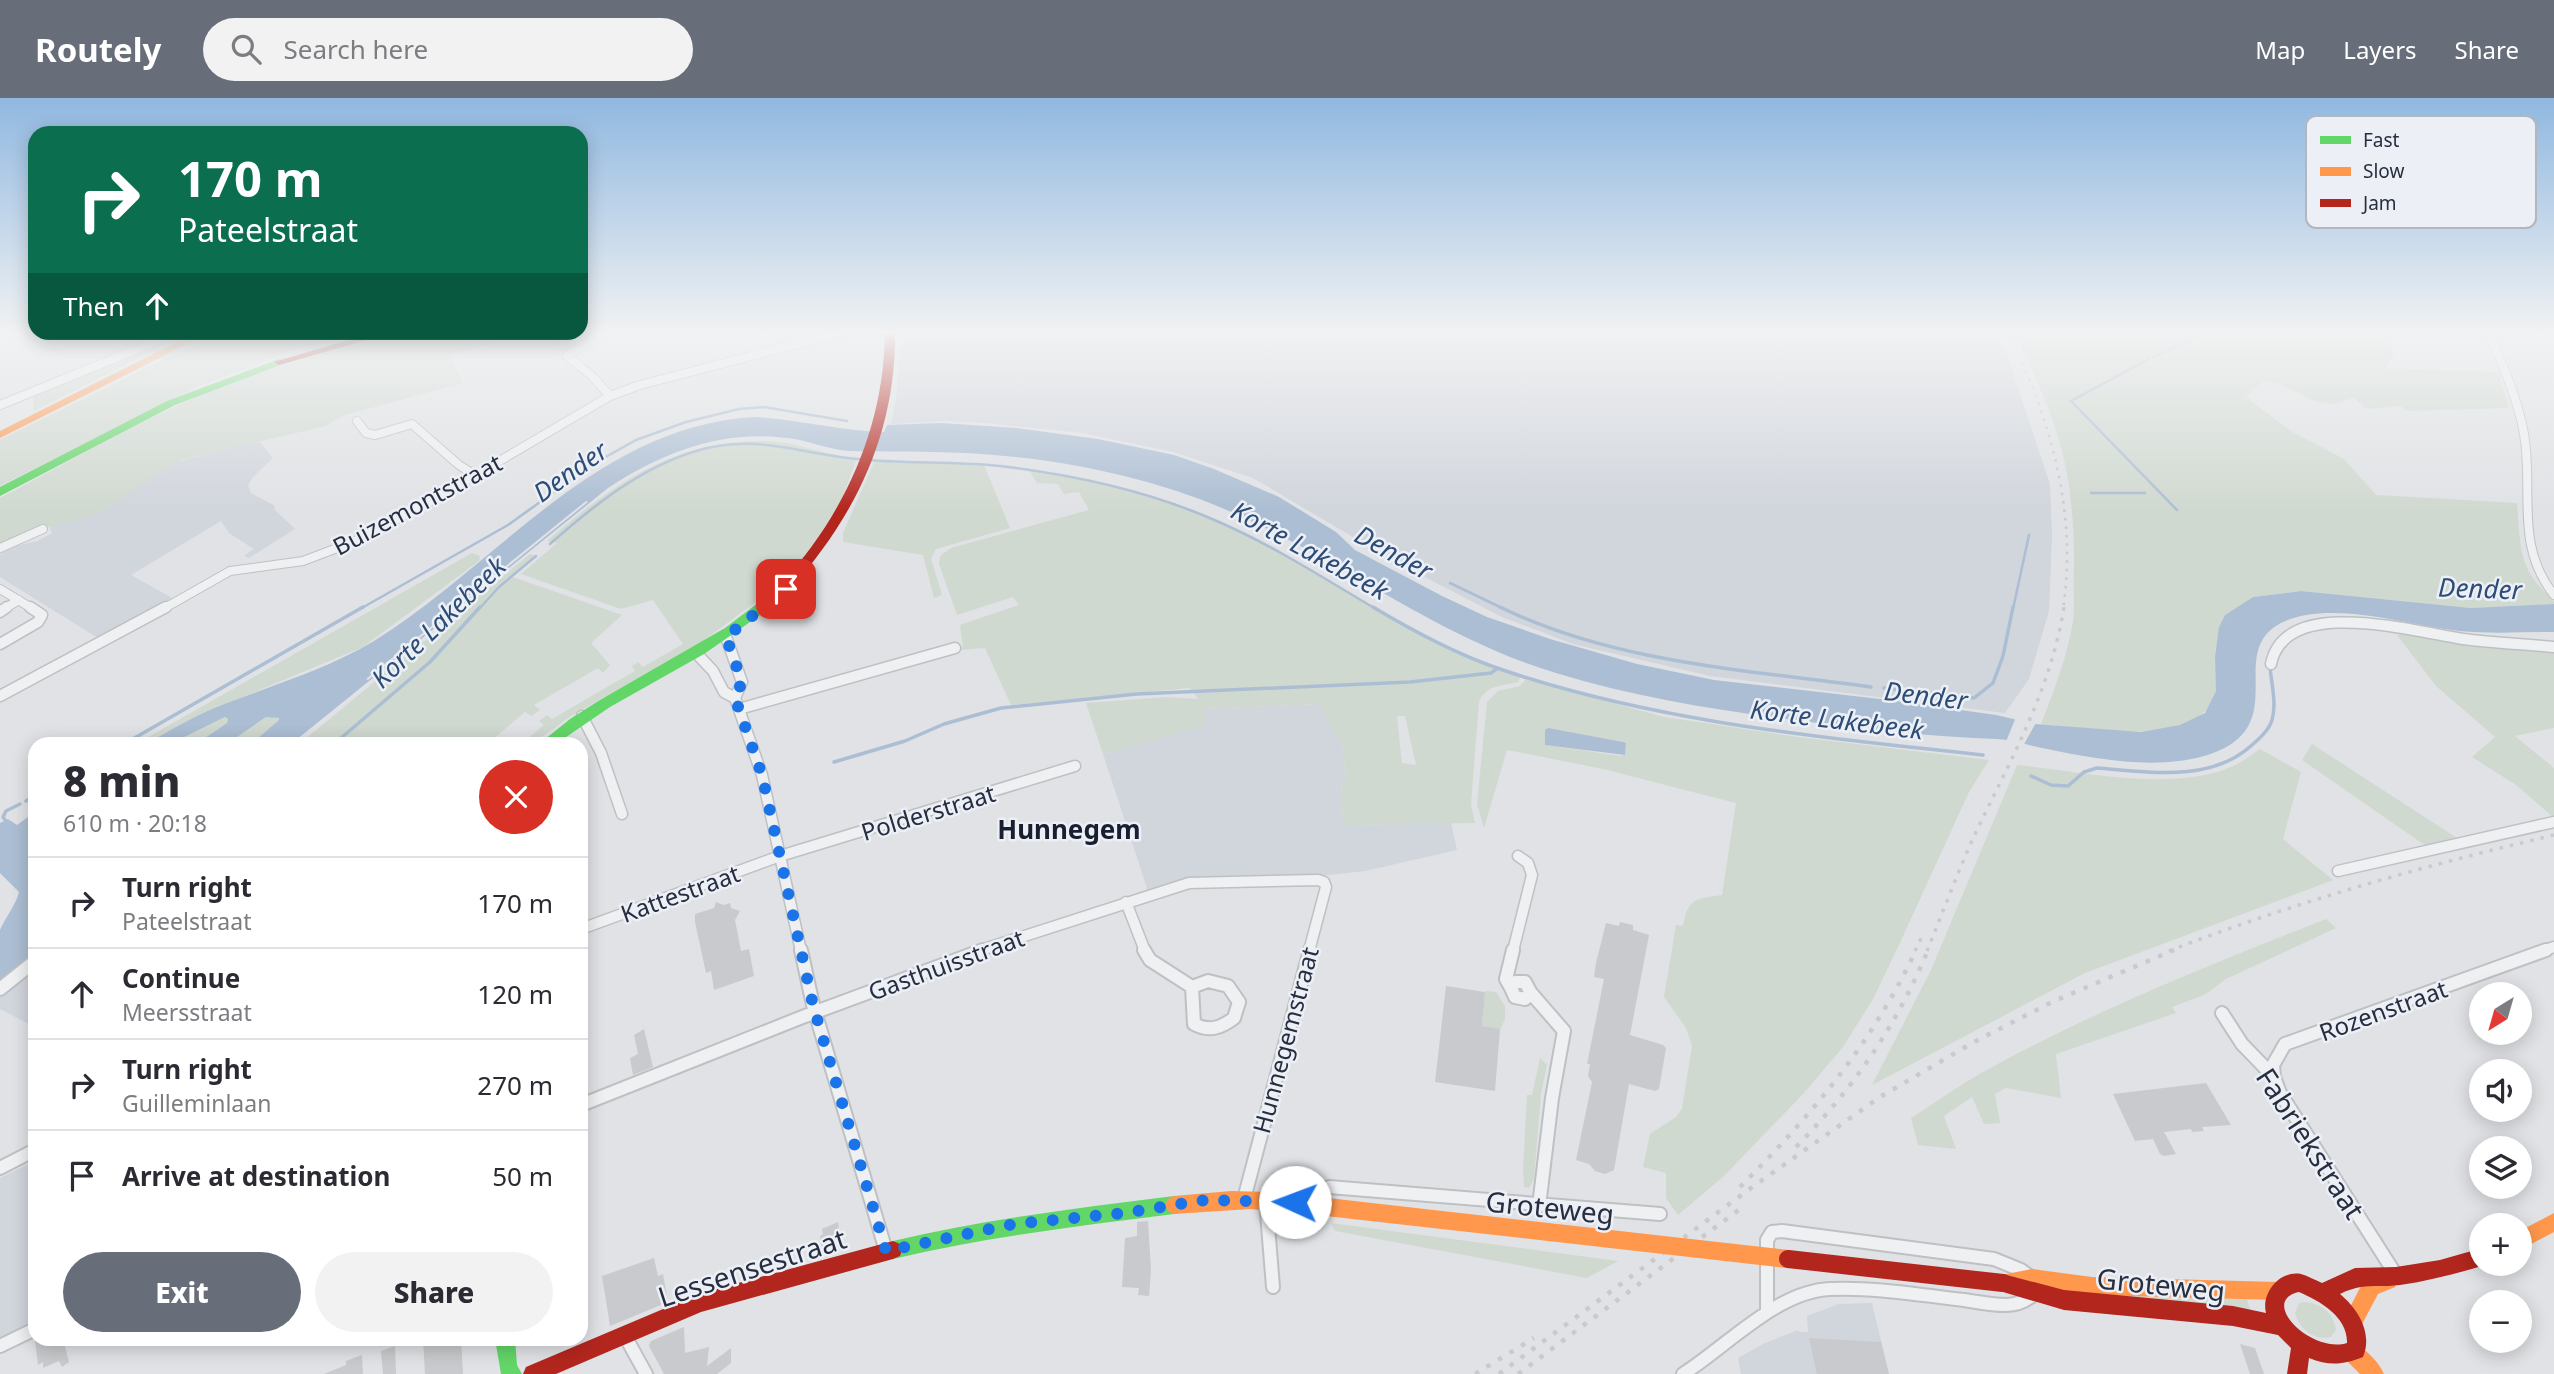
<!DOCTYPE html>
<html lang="en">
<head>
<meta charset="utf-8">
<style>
	body { margin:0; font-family:"Noto Sans",sans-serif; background:#f2f2f3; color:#2b2b33; height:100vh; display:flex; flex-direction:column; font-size:26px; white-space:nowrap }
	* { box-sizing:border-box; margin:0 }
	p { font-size:23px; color:#7c7c81 }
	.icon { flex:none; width:38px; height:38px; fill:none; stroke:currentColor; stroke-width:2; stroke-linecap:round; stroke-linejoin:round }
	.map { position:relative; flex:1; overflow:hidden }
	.drawer { position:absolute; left:28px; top:639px; width:560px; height:609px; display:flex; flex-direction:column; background:#fff; border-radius:21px; box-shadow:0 4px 18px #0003 }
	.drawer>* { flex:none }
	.top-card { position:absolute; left:28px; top:28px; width:560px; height:214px; border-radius:21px; box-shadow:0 4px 18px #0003; background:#0b6e4f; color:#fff; overflow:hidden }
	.needle { width:46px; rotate:217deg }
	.fabs { position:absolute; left:2469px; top:884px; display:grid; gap:14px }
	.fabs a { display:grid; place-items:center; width:63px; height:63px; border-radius:50%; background:#fff; box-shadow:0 4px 18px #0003; font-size:35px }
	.pin { position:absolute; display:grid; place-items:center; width:60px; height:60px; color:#fff; margin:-30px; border-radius:14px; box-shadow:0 4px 10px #0006 }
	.me { position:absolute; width:77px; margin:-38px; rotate:272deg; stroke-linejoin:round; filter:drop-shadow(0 0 5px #0008) }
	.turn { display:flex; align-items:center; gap:24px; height:147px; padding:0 35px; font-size:32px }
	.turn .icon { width:91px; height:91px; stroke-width:2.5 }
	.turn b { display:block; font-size:49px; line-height:60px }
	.then { display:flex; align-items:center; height:66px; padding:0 35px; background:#0003; gap:14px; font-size:26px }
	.round { display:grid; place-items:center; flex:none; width:74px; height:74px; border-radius:37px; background:#f2f2f3 }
	.overview { display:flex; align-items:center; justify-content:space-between; height:119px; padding:0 35px }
	h1 { font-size:42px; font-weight:800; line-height:52px }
	.button { display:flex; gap:14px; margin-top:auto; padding:14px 35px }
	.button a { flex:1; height:80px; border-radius:42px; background:#676d79; color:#fff; font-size:28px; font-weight:800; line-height:80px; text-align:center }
	.button a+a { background:#f2f2f3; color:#2b2b33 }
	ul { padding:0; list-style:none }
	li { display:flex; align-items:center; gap:21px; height:91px; padding:0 35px; border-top:2px solid #e1e1e2 }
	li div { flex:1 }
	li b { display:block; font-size:26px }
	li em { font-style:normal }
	header { display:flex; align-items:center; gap:42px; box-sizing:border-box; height:98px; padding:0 35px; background:#676d79; color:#fff }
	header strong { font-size:33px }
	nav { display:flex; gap:38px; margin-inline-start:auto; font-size:24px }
	.search { width:490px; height:63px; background:#f2f2f3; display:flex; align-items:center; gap:18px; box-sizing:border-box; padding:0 24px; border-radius:38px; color:#7c7c81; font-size:26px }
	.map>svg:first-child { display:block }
</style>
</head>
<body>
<header>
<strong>Routely</strong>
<div class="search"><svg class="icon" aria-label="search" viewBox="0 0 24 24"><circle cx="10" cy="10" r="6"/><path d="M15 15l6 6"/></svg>Search here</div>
<nav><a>Map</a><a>Layers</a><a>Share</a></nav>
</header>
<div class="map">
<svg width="2554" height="1276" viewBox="0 0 2554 1276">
	<rect width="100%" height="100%" fill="#e0e2e5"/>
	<path fill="#d1d5dc" d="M944,234H1994L2007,257L2050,386L2052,438L2049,513L2029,581L2005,615L1710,578L1573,546L1502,519L1392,462L1253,380L1173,354L1083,335L984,325L947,323L891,326L896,301L900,253L905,244Z
		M259,343L273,360L253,379L248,387L251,395L275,408L274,411L295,431L249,460L244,458L254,451L229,435L221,423L131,477L172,500L101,542L0,479V456L15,448L38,443L52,435L50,430L100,415L175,364Z
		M1318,606L1343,649L1346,681H1341L1343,727L1451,725L1457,752L1365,773L1319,778L1189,781L1148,793L1103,656L1204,628L1202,611Z
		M33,870L35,871V929L0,911V895Z
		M35,1063V1223L0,1239V1080Z
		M1872,1205L1889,1276H1741L1738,1260L1763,1246L1798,1232L1799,1234H1808L1807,1218L1839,1206Z"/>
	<path fill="#d0d9d0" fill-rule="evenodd" d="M581,234H601L567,255L541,235Z
		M2013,234H2372L2393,249L2394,256L2386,270L2498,274L2509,310L2406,313L2401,308L2366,311L2354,300C2347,302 2339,306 2332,306C2307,306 2287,283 2263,283L2246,299L2291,333L2344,361L2376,397L2517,405C2521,451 2517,470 2554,503V506L2471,510L2301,493L2253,499L2225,517C2222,530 2215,546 2215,559C2215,570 2219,581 2216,592C2204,653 2085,630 2041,626C2054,593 2067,559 2073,524C2075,506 2073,487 2074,470C2075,372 2057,319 2013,234Z
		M217,235H368L297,251L199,288L0,388V342Z
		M405,235H533L450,257L463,285L342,318L326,328L180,362L100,415L50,430L46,427L0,447V400C68,365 135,325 205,295C270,268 336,249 405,235Z
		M164,244L167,246L34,313L33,297Z
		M767,343L788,345L856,362L842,401L818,440L799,467L781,485L699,546L571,618L532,646H521L544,627L539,623L547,617L552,621L635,573L632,568L638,564L643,569L683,546L653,502L621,511L521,476L557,445L547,443C616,384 673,342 767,343Z
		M875,362L984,367L1010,430L936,451L931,461L942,497L934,500L923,457L843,444V435Z
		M1029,372C1111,381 1194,407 1267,446C1284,455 1300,466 1316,476C1382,515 1448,553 1521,578L1518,584C1502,588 1486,587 1479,604L1471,706L1475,725L1343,727L1341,681L1346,680L1343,649L1318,606L1203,611L1204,628L1103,656L1086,605L1167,599L1198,601L1190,590L1011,607L985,550L958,552L963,548L960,527L1019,507L1013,499L957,517L939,466L940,458L951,450L1089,412L1079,394L1064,396L1058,386L1037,385ZM1397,618H1405L1416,667L1402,665Z
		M472,455L480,458L479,463L363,549L216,610L146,646H136Z
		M530,456L536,458L513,479L622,517L591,545L610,567L603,575L598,570L534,607L540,612L531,618L525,614L487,646H299Z
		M2403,535L2554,552V630L2515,638L2554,670V720L2516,687L2472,659L2495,639L2436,588L2397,537Z
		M1526,581L1664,619L1798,639L1989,662L1969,694L1898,849L1873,901L1843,949L1803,996L1724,1078L1678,1117L1666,1100V1075L1643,1069L1650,1036L1676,1019L1682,1011L1692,948L1686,930L1664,899L1676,827L1683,828C1688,799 1696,801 1722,797L1736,705L1603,671L1507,652L1484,730L1477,706L1487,604L1498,593L1520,588ZM1626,645L1625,656L1622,658L1545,647Z
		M272,618L279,620V622L251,646H227L266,619Z
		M225,619L229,622L227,625L196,646H170Z
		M2312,646L2457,740L2426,748L2302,662Z
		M2260,651L2301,674L2283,741L2333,782L2085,875L1872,987L1931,872L2017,667C2080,673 2175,695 2233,668C2242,664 2251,657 2260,651Z
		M2326,821L2336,830L2226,881L2206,896L2172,909L2176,915L2056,956L2061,1000L2006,990L1995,996L2000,1025L1984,1026L1972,999L1944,1018L1956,1051L1918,1047L1911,1020C1935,1005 1958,988 1983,974C2093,913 2210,867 2326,821Z
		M1485,893L1496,894L1505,908V921L1500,932L1482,928Z
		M1540,960L1547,967L1541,996L1534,1080L1529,1090L1524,1089L1523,1072L1527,997H1532Z
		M1331,1125L1618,1163L1587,1180L1335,1133Z
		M2123,1193L2246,1199L2251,1214L2125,1202Z
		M2304,1204C2321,1205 2334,1215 2336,1232L2331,1239C2314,1243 2299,1231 2295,1215L2299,1205Z"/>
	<path fill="#acbed3" d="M752,319C797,321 839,333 884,334L887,327L941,325L1016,330L1098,341L1174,357L1214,371L1279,399L1336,434L1355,452L1442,498L1487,519L1550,541L1637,566L1714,582L1897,603L1996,617L2035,626L2141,634L2180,627L2205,615L2216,593L2215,558L2219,529L2225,517L2253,499L2301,493L2471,510L2554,506V534C2522,534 2490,536 2459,533C2407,527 2329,501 2281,525C2223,555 2297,631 2204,658C2155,672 2096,661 2047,651C2029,648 2013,641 1995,641C1939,639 1883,633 1826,626C1735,615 1644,602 1556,575C1443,541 1357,473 1253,424C1165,381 1062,360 965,355C926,353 888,354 850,353C829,352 808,342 787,340C720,332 664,354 608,390L291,646H251L279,622V620L266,619L227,646H196L227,625L228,621L225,619L170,646H146C169,633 192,619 217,609C269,588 326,572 374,543C499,465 595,330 752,319Z
		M1548,630L1623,644L1626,645L1625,657L1545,647V632Z
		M35,714V726L29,731L35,733L32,746L35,748V808L29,823L35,824V854L0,882C0,868 0,845 0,832C6,818 16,807 19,794L0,775V725L8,721L17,727Z"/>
	<path fill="#e0e2e5" d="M586,403L588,404L368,582L366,581Z
		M2016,619L2037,623L2023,648L2005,646Z"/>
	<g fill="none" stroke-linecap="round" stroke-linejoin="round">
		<path stroke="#acbed3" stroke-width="2.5" d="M2153,259L2209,234
			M2149,261L2071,303L2177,412
			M2091,395H2145
			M550,446C593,408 640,370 696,353C758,335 798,356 858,361C905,366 952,363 1000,368C1075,377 1150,393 1219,424C1274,448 1325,481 1376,511
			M1450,485L1504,511
			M360,511L508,427L593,366L636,342L686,324L739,311L764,309L847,323
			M479,511L499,489L536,458
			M2013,511L2029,437"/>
		<path stroke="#acbed3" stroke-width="3.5" d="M1373,509C1413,533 1454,555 1497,570C1653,624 1820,639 1983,657
			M1500,509C1614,565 1747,572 1871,589
			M1884,590L1974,600L1993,585L2003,558L2013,509
			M124,646L363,509
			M334,646L430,564L480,509
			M834,664L905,643L944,626L1001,610L1137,596L1410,584L1491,575L1498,570
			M2031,678L2051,687L2068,688L2084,674L2097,670C2148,674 2211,685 2252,647C2260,640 2269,632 2272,622C2277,605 2271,585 2270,568
			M26,703L35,697
			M7,725L3,719L6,713L20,706"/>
	</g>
	<path fill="#c8cacd" d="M716,804L724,807L730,805L731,810L740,813L735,822L741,853L749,851L754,878L714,892L711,873L706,875L695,824V816L714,810Z
		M1620,824L1633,827V832L1649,837L1630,937L1663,947L1666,950L1659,991L1655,993L1629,986L1614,1072L1605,1076L1595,1073L1589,1066L1576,1062L1592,984L1588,978L1590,966H1587L1604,881L1594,879L1596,865L1606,825L1619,828Z
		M1446,888L1485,894L1482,928L1500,931L1495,993L1435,984Z
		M644,931L653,969L633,977L630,960L638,956L634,937Z
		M2206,985L2231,1027L2202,1029L2204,1033L2192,1034L2191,1031L2164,1034L2176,1056L2164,1058L2160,1056L2153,1041L2135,1043L2113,996Z
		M1148,1123L1151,1172L1149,1198L1138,1197L1139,1190L1122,1189L1125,1140L1137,1138V1124Z
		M838,1124L842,1151L822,1156L820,1138L823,1136L822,1131Z
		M654,1160L658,1178L663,1176L668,1204L610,1228L602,1178Z
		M684,1229L685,1255L709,1249L707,1268L731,1250V1265L717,1276H664L649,1248L651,1243Z
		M1809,1240L1881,1244L1889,1276H1817Z
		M39,1241H63L69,1264L62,1269L59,1263L43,1270V1264L38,1267L35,1243Z
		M423,1241H461L463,1276H425Z
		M2240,1246L2255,1250L2264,1276H2250Z
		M395,1248L396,1276H383L381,1253Z
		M362,1257L363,1276H324L346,1267V1263Z"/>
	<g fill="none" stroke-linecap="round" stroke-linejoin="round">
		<defs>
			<path id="street-far2" d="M606,234L567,258L592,278L610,298
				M2488,234C2503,266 2518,301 2524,336C2534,394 2514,446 2554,497
				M0,307L179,234
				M357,323L366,335L375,337L412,326L459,367L476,378
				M0,450L43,431
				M0,491L33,511
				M4,511L19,502
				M163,511L230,473L303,463L353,444L428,405L610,298L640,287L843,234"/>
			<path id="street-far1" d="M0,514L7,509
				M726,539L742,584L735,600
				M0,546L38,524L42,517L30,509
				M697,556L713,573L724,594L735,600L762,677L801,853
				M2271,566C2285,496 2415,534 2463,541C2493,545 2524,546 2554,549
				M0,598L166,509
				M739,611L955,550
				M582,618L601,655L622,716
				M2338,773L2554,724
				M1126,804L1145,853
				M581,831L780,758L1075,668
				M978,853L1189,785L1318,782L1324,784L1326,789L1309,853
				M1513,853L1532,777L1528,765L1518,758
				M2542,853L2554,849"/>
			<path id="street" d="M801,852L813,907L886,1153
				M1144,852L1150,862L1192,889
				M1208,883L1228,888L1239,904L1234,920C1221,930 1209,934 1194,926L1192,889Z
				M1515,884H1525L1531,895L1525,901L1515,899L1511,890Z
				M1511,890L1506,881L1513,852
				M0,891L35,863
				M1531,895L1564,933L1552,1000L1539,1108
				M2222,915L2242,946L2274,979L2280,995L2396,1177
				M2274,979L2273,967L2285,946L2546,852
				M581,1007L805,918L983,852
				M0,1070L35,1052
				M1244,1101L1310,852
				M1299,1102L1329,1089L1660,1116
				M1266,1103L1273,1189
				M1767,1214V1142L1772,1134L1782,1133L1994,1161L2021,1172L2032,1180
				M625,1238L646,1276
				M0,1248L35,1231
				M1683,1276C1726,1249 1777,1193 1830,1191C1874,1189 1920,1197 1964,1202C1977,1204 1992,1207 2006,1207C2017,1207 2027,1203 2035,1195"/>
		</defs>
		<use href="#street-far2" stroke="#bec0c3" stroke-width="10"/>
		<use href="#street-far1" stroke="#bec0c3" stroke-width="13"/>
		<use href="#street" stroke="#bec0c3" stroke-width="16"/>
		<use href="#street-far2" stroke="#eff0f2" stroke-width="8"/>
		<use href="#street-far1" stroke="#eff0f2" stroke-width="10"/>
		<use href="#street" stroke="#eff0f2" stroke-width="12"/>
		<path fill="#63d668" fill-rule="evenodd" d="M279,261L283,262V266L175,307L0,398V389L167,303Z
			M786,484L790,485L792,488L790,491L763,515L704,556L610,609L556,646H539L570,621L600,602L725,530Z
			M1174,1098L1180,1101L1183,1107L1180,1113L1174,1116C1079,1128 986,1139 893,1161L886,1158L884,1152L886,1146L893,1143C986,1121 1079,1110 1174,1098Z
			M495,1241H515L517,1267L522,1276H501Z"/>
		<path fill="#ff974d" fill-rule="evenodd" d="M197,234H211L0,340V333Z
			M1231,1093L1270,1094L1327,1100L1333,1103L1336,1109L1333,1115L1327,1118L1250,1111L1174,1116L1168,1113L1165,1107L1168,1101L1174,1098Z
			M2554,1115V1134L2520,1152V1133Z
			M2032,1171L2092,1179L2278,1184L2285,1186L2287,1193L2285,1200L2278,1202L2092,1197L2032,1189L2008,1193L2001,1191L1999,1184L2001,1177Z
			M2388,1173L2395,1175L2397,1182L2395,1189L2378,1196L2360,1230L2353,1233L2346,1230L2343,1223L2364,1182Z
			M2353,1245C2365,1250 2379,1264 2384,1276H2360L2346,1262L2343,1255L2346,1248Z"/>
		<path fill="#b3261e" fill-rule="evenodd" d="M376,234H395L279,267L274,264Z
			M885,234H895C896,334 856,418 790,491H782L780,488L782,485C845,415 884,330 885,234Z
			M893,1143L900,1146L902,1152L900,1158L893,1161L701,1214L556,1276H523L526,1269L701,1195Z
			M2482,1150V1166H2489L2482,1168C2455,1176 2428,1183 2400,1187C2375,1190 2364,1184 2340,1196C2358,1211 2373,1235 2363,1259C2343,1267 2329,1268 2309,1260L2307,1276H2287L2291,1250L2278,1237L2233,1228L2064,1212L2003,1194L1996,1192L1994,1185L1996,1178L2003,1176L2064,1192L2233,1208L2266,1215C2261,1196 2279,1172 2301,1176C2308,1178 2315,1182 2322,1185L2355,1170L2396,1169L2440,1162ZM2299,1194C2320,1203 2348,1219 2347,1245C2311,1256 2258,1203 2299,1194Z"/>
		<path stroke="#c8cacd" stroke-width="2.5" stroke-dasharray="2.5 6" stroke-linecap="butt" d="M2008,234C2050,320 2078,414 2063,511"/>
		<path stroke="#c8cacd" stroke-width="3.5" stroke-dasharray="3.5 7" stroke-linecap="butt" d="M1915,853L1923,836
			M1927,853C1943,814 1958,773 1976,734C2011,661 2051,591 2064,509
			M2169,853C2295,804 2423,768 2554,737"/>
		<path stroke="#c8cacd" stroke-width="4.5" stroke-dasharray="4.5 9" stroke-linecap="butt" d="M1796,1049C1853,991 1897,927 1928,852
			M1740,1089C1811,1018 1873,944 1916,852
			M1475,1276L1534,1240
			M1499,1276L1751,1090L1880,999L1974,944L2052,904L2174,852
			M1518,1276L1744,1108"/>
		<path stroke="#ff974d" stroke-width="18" d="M1327,1109L1788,1161"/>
		<path stroke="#b3261e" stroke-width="18" d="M1788,1161L2003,1185"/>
	</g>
	<linearGradient id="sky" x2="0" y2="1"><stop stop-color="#90b8e0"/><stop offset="0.57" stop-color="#f1f2f3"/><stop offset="1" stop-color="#f1f2f3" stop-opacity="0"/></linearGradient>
	<rect width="2554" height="412" fill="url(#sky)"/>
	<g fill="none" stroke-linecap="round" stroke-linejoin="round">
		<path stroke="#1a73e8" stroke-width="12" stroke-dasharray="0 21.6" d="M786,491L726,539L742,584L735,600L762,677L813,907L886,1153L1014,1126L1124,1115L1205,1102L1295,1104"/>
	</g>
	<g text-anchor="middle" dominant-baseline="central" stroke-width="5" stroke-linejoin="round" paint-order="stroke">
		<g font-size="24" fill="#262e3f" stroke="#ecf0f6">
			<text transform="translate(417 406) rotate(-28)">Buizemontstraat</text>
			<text transform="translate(928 714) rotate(-17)">Polderstraat</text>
			<text transform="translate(680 795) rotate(-20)">Kattestraat</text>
			<text transform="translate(946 866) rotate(-20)">Gasthuisstraat</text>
			<text transform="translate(2383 912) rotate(-20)">Rozenstraat</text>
			<text transform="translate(1285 942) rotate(-75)">Hunnegemstraat</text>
		</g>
		<g font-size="26" font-style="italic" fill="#2d4c76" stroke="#ecf0f6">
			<text transform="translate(570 373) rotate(-35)">Dender</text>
			<text transform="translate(1310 452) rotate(29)">Korte Lakebeek</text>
			<text transform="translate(1394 454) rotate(29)">Dender</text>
			<text transform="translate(2480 490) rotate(2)">Dender</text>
			<text transform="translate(438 524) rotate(-44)">Korte Lakebeek</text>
			<text transform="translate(1926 597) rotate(7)">Dender</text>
			<text transform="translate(1837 621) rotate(7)">Korte Lakebeek</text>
		</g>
		<g font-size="26" font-weight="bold" fill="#181f30" stroke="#ecf0f6">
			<text x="1069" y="731">Hunnegem</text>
		</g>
		<g font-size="28" fill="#262e3f" stroke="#ecf0f6">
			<text transform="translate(2311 1045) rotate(57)">Fabriekstraat</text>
			<text transform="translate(1550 1109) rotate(6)">Groteweg</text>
			<text transform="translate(752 1169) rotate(-18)">Lessensestraat</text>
			<text transform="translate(2161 1186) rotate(6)">Groteweg</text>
		</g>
	</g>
	<rect x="2306" y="18" width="230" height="112" rx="10" fill="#ecf0f6" stroke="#b1b6bf" stroke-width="2"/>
	<rect x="2320" y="38" width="31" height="8" fill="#63d668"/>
	<rect x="2320" y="69" width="31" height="9" fill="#ff974d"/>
	<rect x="2320" y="101" width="31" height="8" fill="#b3261e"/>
	<g font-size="19" fill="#262e3f">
		<text x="2363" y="49">Fast</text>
		<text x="2363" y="80">Slow</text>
		<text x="2363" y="112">Jam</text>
	</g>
</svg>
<div class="fabs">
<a><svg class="needle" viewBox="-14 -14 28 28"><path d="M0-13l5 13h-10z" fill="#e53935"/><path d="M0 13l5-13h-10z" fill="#7c7c81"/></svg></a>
<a><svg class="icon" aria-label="sound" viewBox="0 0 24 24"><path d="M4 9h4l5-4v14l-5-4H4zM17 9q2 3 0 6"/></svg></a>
<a><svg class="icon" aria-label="layers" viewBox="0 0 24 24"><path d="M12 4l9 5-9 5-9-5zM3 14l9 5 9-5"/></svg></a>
<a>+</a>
<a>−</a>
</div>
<div class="pin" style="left:786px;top:491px;background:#d93025"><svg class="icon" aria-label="arrive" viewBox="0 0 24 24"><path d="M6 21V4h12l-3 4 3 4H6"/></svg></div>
<svg class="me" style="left:1295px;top:1104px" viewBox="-20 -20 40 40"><circle r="19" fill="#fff"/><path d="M0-13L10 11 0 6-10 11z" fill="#1a73e8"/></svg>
<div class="top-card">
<div class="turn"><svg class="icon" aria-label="right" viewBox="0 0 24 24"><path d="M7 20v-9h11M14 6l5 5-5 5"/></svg><div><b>170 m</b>Pateelstraat</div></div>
<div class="then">Then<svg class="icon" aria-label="ahead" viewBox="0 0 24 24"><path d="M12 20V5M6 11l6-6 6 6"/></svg></div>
</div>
<section class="drawer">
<div class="overview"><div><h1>8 min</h1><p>610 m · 20:18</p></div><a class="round" style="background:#d93025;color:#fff"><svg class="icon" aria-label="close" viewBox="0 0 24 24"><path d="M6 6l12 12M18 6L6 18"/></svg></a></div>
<ul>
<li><svg class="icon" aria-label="right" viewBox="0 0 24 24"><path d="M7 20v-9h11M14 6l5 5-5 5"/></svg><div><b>Turn right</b><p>Pateelstraat</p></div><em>170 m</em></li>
<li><svg class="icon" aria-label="ahead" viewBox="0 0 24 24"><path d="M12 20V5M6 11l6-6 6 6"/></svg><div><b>Continue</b><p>Meersstraat</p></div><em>120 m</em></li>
<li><svg class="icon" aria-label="right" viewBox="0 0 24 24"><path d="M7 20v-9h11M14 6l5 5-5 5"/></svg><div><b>Turn right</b><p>Guilleminlaan</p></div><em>270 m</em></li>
<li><svg class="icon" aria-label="arrive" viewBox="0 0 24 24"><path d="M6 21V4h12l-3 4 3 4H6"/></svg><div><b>Arrive at destination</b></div><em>50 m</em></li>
</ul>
<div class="button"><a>Exit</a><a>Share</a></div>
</section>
</div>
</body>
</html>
